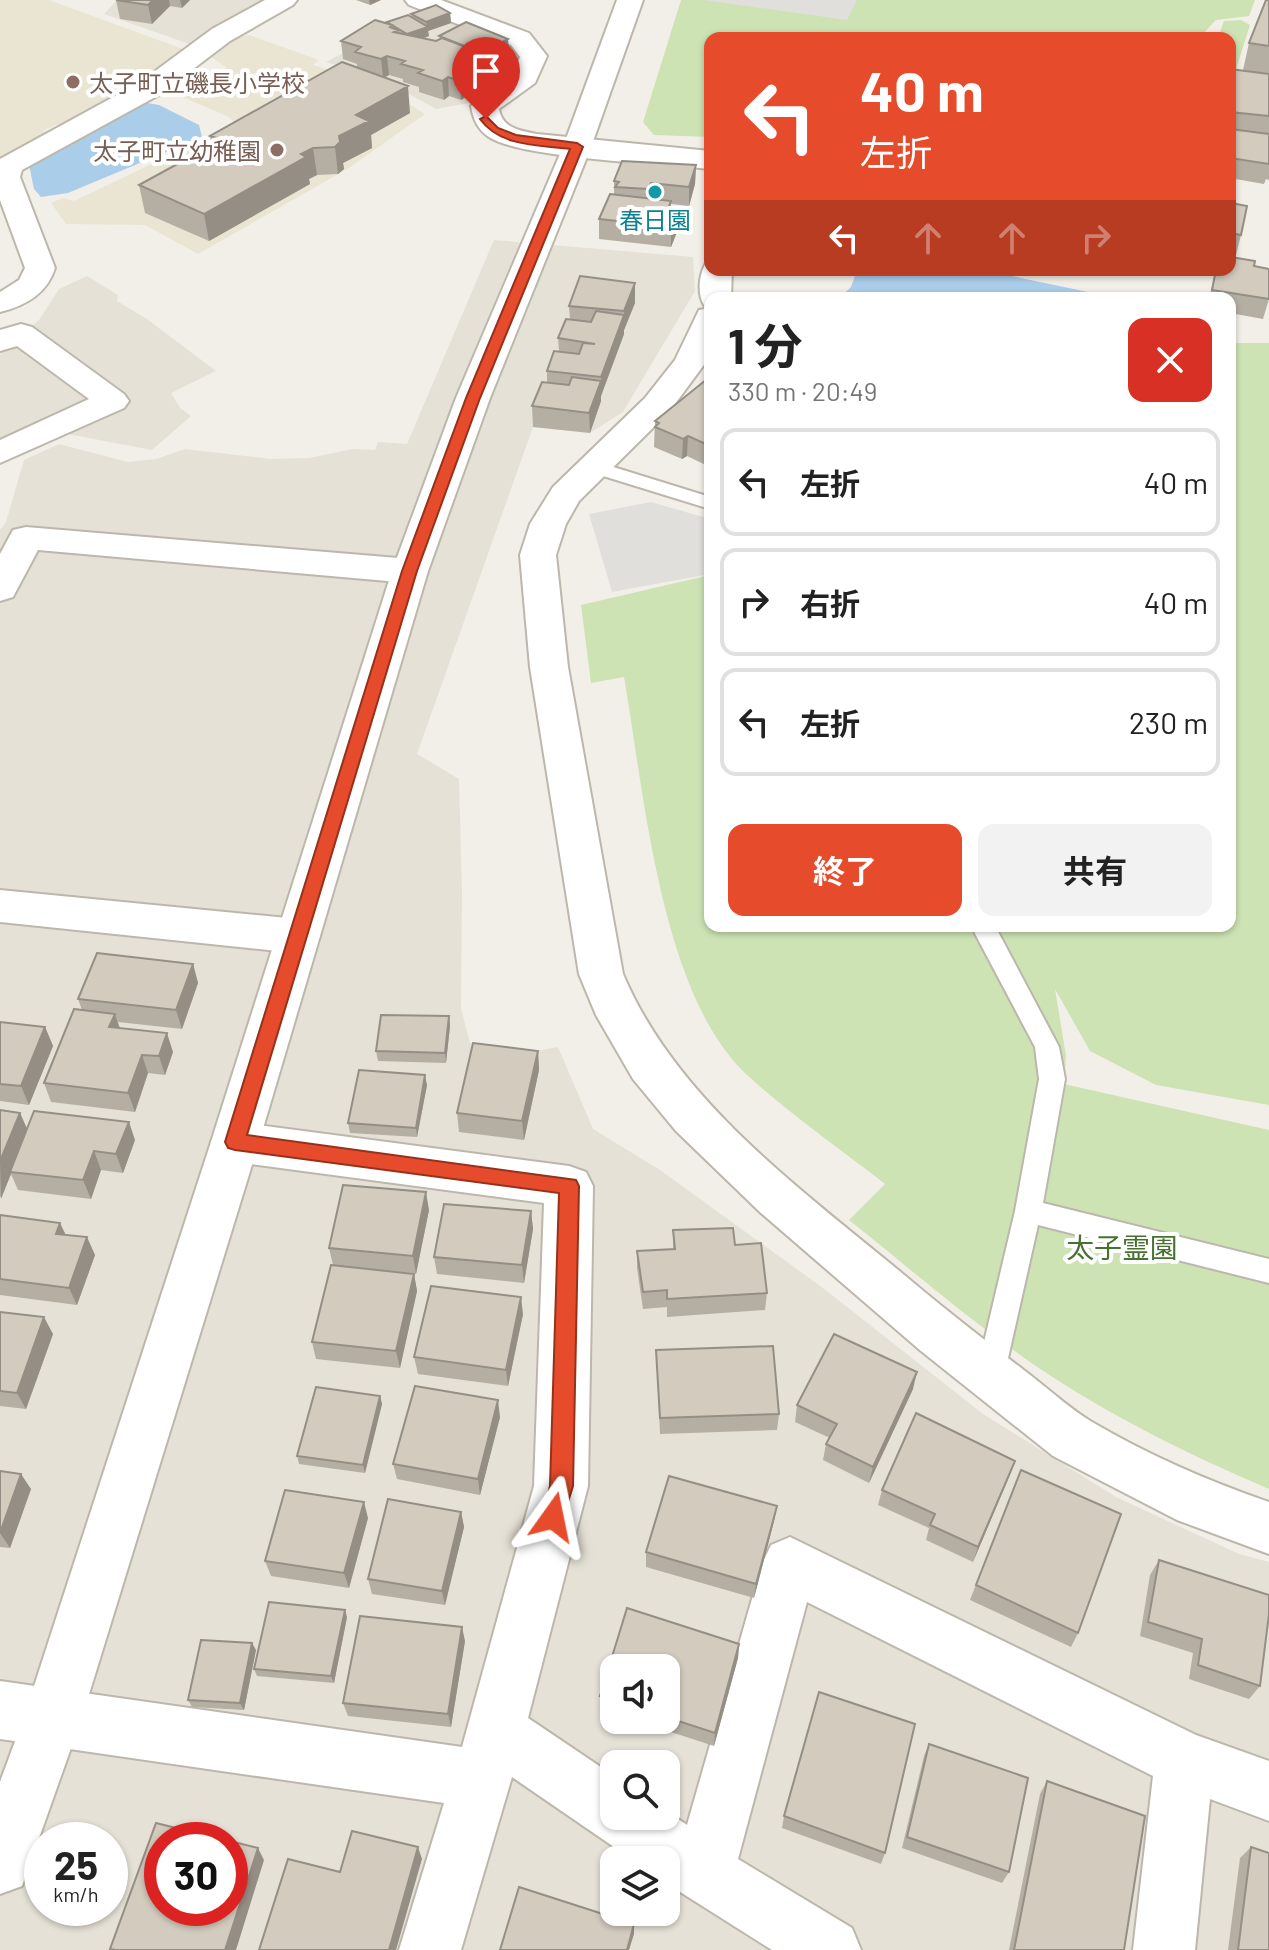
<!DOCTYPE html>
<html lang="ja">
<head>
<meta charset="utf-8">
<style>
	body { margin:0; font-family:Barlow,"Noto Sans JP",sans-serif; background:#f2f2f2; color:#222; height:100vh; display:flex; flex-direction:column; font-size:30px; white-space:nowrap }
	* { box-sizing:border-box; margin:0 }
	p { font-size:26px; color:#767676 }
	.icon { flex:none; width:44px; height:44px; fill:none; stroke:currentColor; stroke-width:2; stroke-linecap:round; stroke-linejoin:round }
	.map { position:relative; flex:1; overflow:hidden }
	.panel { position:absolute; left:704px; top:292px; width:532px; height:640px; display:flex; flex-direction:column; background:#fff; border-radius:16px; box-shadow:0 2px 6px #0004 }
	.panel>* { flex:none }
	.hud { position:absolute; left:704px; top:32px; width:532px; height:244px; border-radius:16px; box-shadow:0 2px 6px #0004; background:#e64b2b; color:#fff; overflow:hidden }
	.tools { position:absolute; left:600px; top:1654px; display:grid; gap:16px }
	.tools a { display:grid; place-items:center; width:80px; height:80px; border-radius:16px; background:#fff; box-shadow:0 2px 6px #0004; font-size:40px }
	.speed { position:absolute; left:24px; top:1822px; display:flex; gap:16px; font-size:40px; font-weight:700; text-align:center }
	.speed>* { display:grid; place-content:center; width:104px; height:104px; border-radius:50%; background:#fff; box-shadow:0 2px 6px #0004; line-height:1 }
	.speed small { font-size:20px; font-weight:400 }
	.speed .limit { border:12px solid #d22; background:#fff; color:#111 }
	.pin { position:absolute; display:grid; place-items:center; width:68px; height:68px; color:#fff; margin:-82px -34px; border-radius:50% 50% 50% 0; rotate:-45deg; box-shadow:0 0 8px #0007 }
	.pin .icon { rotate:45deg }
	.me { position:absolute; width:88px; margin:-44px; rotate:12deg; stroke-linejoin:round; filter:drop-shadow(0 0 6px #0008) }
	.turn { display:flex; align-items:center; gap:28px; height:168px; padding:0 24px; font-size:36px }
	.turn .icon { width:104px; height:104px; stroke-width:2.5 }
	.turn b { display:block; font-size:56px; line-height:68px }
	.lanes { display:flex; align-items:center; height:76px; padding:0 24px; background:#0003; justify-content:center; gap:40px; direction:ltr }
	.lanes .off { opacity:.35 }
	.round { display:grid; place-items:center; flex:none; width:84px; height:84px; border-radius:16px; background:#f2f2f2 }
	.head { display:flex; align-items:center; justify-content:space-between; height:136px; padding:0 24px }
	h1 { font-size:48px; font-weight:700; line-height:60px }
	.action { display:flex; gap:16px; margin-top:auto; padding:16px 24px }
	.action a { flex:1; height:92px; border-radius:16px; background:#e64b2b; color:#fff; font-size:32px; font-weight:700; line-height:92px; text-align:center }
	.action a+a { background:#f2f2f2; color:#222 }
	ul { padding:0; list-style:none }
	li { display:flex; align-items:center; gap:24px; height:108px; margin:0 16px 12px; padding:0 8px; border:4px solid #e0e0e0; border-radius:16px }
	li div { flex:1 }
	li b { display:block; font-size:30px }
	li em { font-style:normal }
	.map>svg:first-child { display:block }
</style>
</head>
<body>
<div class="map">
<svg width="1269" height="1950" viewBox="0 0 1269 1950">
	<rect width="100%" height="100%" fill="#f2efe8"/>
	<path fill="#e6e1d6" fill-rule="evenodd" d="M117,0H268L192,45L104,14Z
		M437,14L514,49L517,61L513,69L505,78L482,90L469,103L436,109L389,83L326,62L382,32Z
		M494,240L693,257L695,291L623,412L590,433L533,427L417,754L459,779L462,891L461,1008L470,1043L525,1053L558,1047L593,1129L660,1170L823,1288L983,1414L1116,1497L1239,1554L1269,1562V1950H0V530L6,522L24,460L59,444L128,462L156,459L185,449L271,459L309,458L353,449L375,450L378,442L407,444ZM614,1668H666V1720H614ZM614,1764H666V1816H614ZM42,1840H110V1908H42ZM162,1840H230V1908H162ZM614,1860H666V1912H614Z
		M87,276L118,295L117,301L147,319L216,371L171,393L180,408L191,416L152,450L62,433L0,461V354L39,320L59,289Z"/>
	<path fill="#eae4d3" d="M0,0H49L191,52L157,75L62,128L58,124L43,131L47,135L0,157Z
		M249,35L319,60L313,65L380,86L425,114L349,168L198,254L145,225L66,224L51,203L63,198L74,201L231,126L233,121L229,117L178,95L180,92L167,85L186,73L183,83L188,84L227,68L210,56L235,39Z"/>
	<path fill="#cde3b4" d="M681,0H1255L1249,16L1216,20L1199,38H710V137L654,135L643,122Z
		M1241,20L1250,25L1236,69L1240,72L1230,94V38H1218L1224,21Z
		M1230,343H1269V1105L1156,1085L1090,1051L1055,989L1066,1056L1064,1084L1269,1130V1489C1179,1450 1091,1407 1012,1349C956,1309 903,1263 849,1220L885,1184C839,1148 789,1114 746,1074C660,993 644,791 624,677L591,683L581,605L710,575V926H1230Z"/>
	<path fill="#e1dfdc" d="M704,0H857L847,20Z
		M651,502L710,519V574L612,592L589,514Z"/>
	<path fill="#aaceea" d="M142,102L159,105L199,125L202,137L68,193L41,197L34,189L29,165Z
		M857,270H983L1088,292L1087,298H839L851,287Z"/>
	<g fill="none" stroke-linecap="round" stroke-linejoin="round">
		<defs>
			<path id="service" d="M594,461L710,497V509L587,471L585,467L587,463Z
				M971,926H995L1059,1047L1065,1079L1043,1203L1269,1259V1283L1038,1225L1004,1376L1000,1385L990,1389L980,1385L976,1376L1015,1211L1039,1079L1035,1047Z"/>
			<path id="minor" d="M265,0H297L293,5L230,41L159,95L22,170L20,177L55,268C47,294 25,306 0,312V292L19,280L25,268L0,200V159L139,83L212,29Z
				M405,0H441L529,33L547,56L535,83L499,109C502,128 520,131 537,134L710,151V169C666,164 520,158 489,137C478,130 473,119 471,106L513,73L520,57L511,45L409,5Z
				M706,263H710V270H732L731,298H710V306L704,305C697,294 699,274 706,263Z
				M710,308V353L706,362L669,412L579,501L566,524L556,555L568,667L623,974C678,1104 809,1195 915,1284C954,1317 994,1347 1034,1378C1053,1393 1072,1410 1092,1422C1148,1455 1208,1481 1269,1502V1554L1177,1520L1053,1456L921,1351L761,1213L676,1131L633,1079L596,1015L579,974L530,667L520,555L530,524L553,487L645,398L675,360L699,310Z
				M21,324L32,327L124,394L129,401L124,408L0,463V440L89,399L17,346L0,351V330Z
				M26,527L410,559L423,563L428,571L423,579L410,583L38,550L13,597L0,601V554L13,530Z
				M0,890L298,919L313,924L320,936L313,948L298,953L0,922Z
				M235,1122L569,1166L586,1172L593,1186L588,1486L528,1718L614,1776V1816H666V1811L687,1825L762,1564L771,1545L790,1537L1196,1735L1269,1761V1821L1210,1799L1195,1950H1133L1153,1776L807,1602L738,1859L852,1928L861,1950H772L666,1883V1860H633L512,1777L461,1950H399L444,1803L0,1739V1681L462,1747L534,1486L544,1203L235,1162L218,1156L211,1142L218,1128Z"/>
			<path id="tertiary" d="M617,0H643L591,147L490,398L428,571L259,1142L82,1717L22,1886L0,1894V1782L24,1717L211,1142L392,571L456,398L563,147Z"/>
		</defs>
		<use href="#service" stroke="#bdb7ab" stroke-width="4"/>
		<use href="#minor" stroke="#bdb7ab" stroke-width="4"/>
		<use href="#tertiary" stroke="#bdb7ab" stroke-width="4"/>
		<use href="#service" fill="#fff" fill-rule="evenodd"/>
		<use href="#minor" fill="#fff" fill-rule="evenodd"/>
		<use href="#tertiary" fill="#fff" fill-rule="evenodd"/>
	</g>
	<path fill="#b5afa3" d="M116,0H190L182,8L170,6L152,24L120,19Z
		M356,0H381L370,5Z
		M1269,0V74L1243,70L1249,43Z
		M450,13L451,23L428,31L429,36L424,38L436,41L440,39L439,36L509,49L493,57L495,58L496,77L461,100L449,96L444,100L419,92V87L403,82V79L389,75L384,78L410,113L371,135L372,148L343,163L344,169L338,174L317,175L309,179L310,184L209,241L145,213L139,185L200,151L199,148L211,141L210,136L357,68V64L343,59L341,41L388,24L387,22L412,17L411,14Z
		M1230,69L1269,74V180L1266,179L1264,184L1230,178Z
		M696,165L695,184L689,206L671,204V211L677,232L671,247L599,239V219L614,195V181Z
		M1230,194L1231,203L1241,235L1236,255L1230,254Z
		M1254,266L1269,299L1263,319L1230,313V298H1209L1216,270Z
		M635,303L624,330V334L601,396V401L590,433L533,427L532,406L547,383V371L559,351L558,338L570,320L569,306Z
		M710,380V467L687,456L682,459L654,447L655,421Z
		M193,964L198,983L182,1029L118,1022L120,1028L173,1052L165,1075L148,1073L135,1112L51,1102L44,1083L82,1010L78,999Z
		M449,1016L450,1026L446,1063L378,1061L376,1051Z
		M0,1022L45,1027L53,1046L29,1105L0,1101Z
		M538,1051L539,1070L524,1140L459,1132L457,1113Z
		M427,1085L417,1137L350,1133L348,1123Z
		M0,1110L20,1113L27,1129L135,1140L123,1173L101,1170L91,1199L18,1190L11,1174L0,1198Z
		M429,1210L416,1274L333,1265L329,1248Z
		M531,1211L533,1229L524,1283L437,1274L434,1257Z
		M0,1215L60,1223L66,1235L95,1255L77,1305L0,1295Z
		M673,1230L735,1245L767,1293L765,1310L667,1317V1307L643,1309L637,1268V1251L673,1249Z
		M414,1274L417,1291L400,1368L316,1359L312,1342Z
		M0,1312L53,1334L26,1409L0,1406Z
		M523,1314L508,1386L418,1374L414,1357Z
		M656,1350L779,1414L777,1430L660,1434Z
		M913,1389L869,1483L823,1460L826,1444L830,1438L795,1422L797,1405Z
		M380,1396L382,1404L365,1473L299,1464L297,1456Z
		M500,1417L480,1495L397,1479L393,1464Z
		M1015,1461L973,1562L926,1540L929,1528L878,1505L882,1490Z
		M1021,1470L1078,1633L1071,1647L970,1600Z
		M0,1471L31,1489L10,1548L0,1547Z
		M777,1506L774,1521L754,1598L646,1567V1552Z
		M461,1512L464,1527L445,1605L372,1594L368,1579Z
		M368,1518L349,1588L271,1576L265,1561Z
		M1159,1560L1260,1686L1249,1699L1189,1679L1193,1653L1140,1636L1150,1575Z
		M627,1608L739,1644L738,1658L714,1746L634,1720H666V1668H614V1713L600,1709V1696Z
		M347,1617L334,1683L257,1676L254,1669Z
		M465,1641L451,1727L348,1716L343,1703Z
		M256,1650L244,1710L192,1707L188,1700Z
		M929,1744L1009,1872L1002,1883L902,1848L924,1756Z
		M1047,1781L1124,1950H1009L1040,1794Z
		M784,1816L885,1853L881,1864L782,1828Z
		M1251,1847L1269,1950H1228L1240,1858Z"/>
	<path fill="#948e85" d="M153,0H169L170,6L152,24L148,5Z
		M180,0H190L182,8Z
		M369,0H381L370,5Z
		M450,13L451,23L428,31L429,36L408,44L407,34L427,27L426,22Z
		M508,39L509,49L482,63V53Z
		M387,56L389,75L383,78L381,59Z
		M495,58L496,77L461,100L460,81Z
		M448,77L449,96L444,100L442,81Z
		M408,86L410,113L371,135L372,148L343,163L344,169L338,174L335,147L339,136L356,115Z
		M313,148L317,175L309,179L310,184L209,241L204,214Z
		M696,165L695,184L689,206V187Z
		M651,183V202L648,209V189Z
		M677,212V232L671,247V227Z
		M635,283V303L624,330V334L601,396V401L590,433L589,413L601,381V377L624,315V311Z
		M688,436L687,456L682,459L683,439Z
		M193,964L198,983L182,1029L176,1010Z
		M115,1014L121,1033L109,1027Z
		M449,1016L450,1026L446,1063L445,1053Z
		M45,1027L53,1046L29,1105L21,1086Z
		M167,1033L173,1052L165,1075L159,1056Z
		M538,1051L539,1070L524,1140L522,1121Z
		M142,1055L148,1073L135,1112L128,1093Z
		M425,1075L427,1085L417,1137L416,1128Z
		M20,1113L28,1131L10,1172L11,1174L1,1199L0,1161Z
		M129,1122L135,1140L123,1173L116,1154Z
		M94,1151L101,1170L91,1199L83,1180Z
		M426,1192L429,1210L416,1274L413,1256Z
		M531,1211L533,1229L524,1283L522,1265Z
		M60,1223L68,1241L56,1234Z
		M87,1237L95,1255L77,1305L69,1288Z
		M414,1274L417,1291L400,1368L396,1351Z
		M521,1297L523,1314L508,1386L506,1370Z
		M44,1317L53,1334L26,1409L17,1393Z
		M917,1372L913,1389L869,1483L873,1467Z
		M380,1396L382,1404L365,1473L363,1465Z
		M498,1400L500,1417L480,1495L478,1479Z
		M1015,1461L1009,1477L973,1562L978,1547Z
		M21,1474L31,1489L10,1548L0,1533Z
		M364,1502L368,1518L349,1588L344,1573Z
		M777,1506L774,1521L754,1598L756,1584Z
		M461,1512L464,1527L445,1605L442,1591Z
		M345,1610L347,1617L334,1683L331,1676Z
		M462,1627L465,1641L451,1727L448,1714Z
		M252,1643L256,1650L244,1710L240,1703Z
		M739,1644L738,1658L714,1746L715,1733Z
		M418,1847L422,1859L396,1950H389Z
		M258,1848L264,1860L236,1950H225Z
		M634,1924V1934L629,1950H627Z"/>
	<path fill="#d3cbbe" stroke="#948e85" stroke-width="2" d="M116,0H153L148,5Z
		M1266,0H1269V46L1249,43Z
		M436,5L450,13L426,22L411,14Z
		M408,15L428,27L407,34L387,22Z
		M375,20L392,25L390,27L398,30L394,32L436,41L442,38L495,58L460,81L448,77L442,81L418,73L423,70L401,64L405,61L387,56L381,59L355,52L361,47L341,41Z
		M466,22L508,39L482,53L439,36Z
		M342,62L408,86L356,115L369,121L339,136L340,142L335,147L313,148L301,154L306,157L204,214L139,185L203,150L199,148L217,138L210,136Z
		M1230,69L1269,74V116L1230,112Z
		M1230,129L1269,134V164L1230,158Z
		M622,161L696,165L689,187L651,183L648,189L615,187L619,182L614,181Z
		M610,194L671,201L667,211L677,212L671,227L599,219Z
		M1230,194L1233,195L1231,203L1247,206L1241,235L1230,233Z
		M1231,257L1255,261L1254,266L1269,269V299L1212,290L1216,270H1230Z
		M580,276L635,283L624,311L569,306Z
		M1133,295L1152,298H1126Z
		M596,311L624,315L601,377L547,371L554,351L579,354L583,343L595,344L558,338L566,319L591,322Z
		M572,377L601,381L589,413L532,406L542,382L569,385Z
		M707,379L710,380V446L688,436L683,439L655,427L659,423L655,421Z
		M97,953L193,964L176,1010L78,999Z
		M74,1009L115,1014L109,1027L167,1033L159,1056L142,1055L128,1093L44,1083Z
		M381,1015L449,1016L445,1053L376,1051Z
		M0,1022L45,1027L21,1086L0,1084Z
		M473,1043L538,1051L522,1121L457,1113Z
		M359,1070L425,1075L416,1128L348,1123Z
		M0,1110L20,1113L0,1161Z
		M34,1111L129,1122L116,1154L94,1151L83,1180L10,1172Z
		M343,1185L426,1192L413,1256L329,1248Z
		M444,1204L531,1211L522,1265L434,1257Z
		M0,1215L60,1223L56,1234L87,1237L69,1288L0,1279Z
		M733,1228L735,1245L761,1243L767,1293L667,1299V1290L643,1292L637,1251L675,1249L673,1230Z
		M331,1265L414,1274L396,1351L312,1342Z
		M431,1286L521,1297L506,1370L414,1357Z
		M0,1312L44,1317L17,1393L0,1391Z
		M834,1334L917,1372L873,1467L826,1444L837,1424L797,1405Z
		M773,1346L779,1414L660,1418L656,1350Z
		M415,1386L498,1400L478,1479L393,1464Z
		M316,1387L380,1396L363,1465L297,1456Z
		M916,1413L1015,1461L978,1547L930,1525L935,1514L882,1490Z
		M1021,1470L1121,1514L1078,1633L976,1585Z
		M0,1471L21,1474L0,1533Z
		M669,1476L777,1506L756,1584L646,1552Z
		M285,1490L364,1502L344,1573L265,1561Z
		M388,1499L461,1512L442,1591L368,1579Z
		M1159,1560L1269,1595V1614L1260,1686L1198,1665L1202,1639L1148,1622Z
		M269,1602L345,1610L331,1676L254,1669Z
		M627,1608L739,1644L715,1733L666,1717V1668H614V1700L600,1696Z
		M360,1616L462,1627L448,1714L343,1703Z
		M201,1640L252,1643L240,1703L188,1700Z
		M819,1692L915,1724L885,1853L784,1816Z
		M929,1744L1028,1778L1009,1872L907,1837Z
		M1047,1781L1145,1816L1124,1950H1014Z
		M156,1823L224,1840H162V1908H230V1841L258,1848L225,1950H116L110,1949Z
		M352,1831L418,1847L389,1950H259L288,1859L340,1872Z
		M1251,1847L1269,1853V1950H1238Z
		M519,1887L634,1924L627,1950H500Z"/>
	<path fill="#e64b2b" stroke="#96311c" stroke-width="2" d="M486,116L498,128L516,135L577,143L583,147L480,398L417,571L247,1135L576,1180L579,1186L573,1486L561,1524L553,1528L545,1524L542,1517L550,1486L559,1193L235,1150L228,1148L225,1142L402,571L466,398L570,149C539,145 500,147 480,119Z"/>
	<g fill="#8d6e63" stroke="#fff" stroke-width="3">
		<circle cx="73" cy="82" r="8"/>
		<circle cx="277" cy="150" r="8"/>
	</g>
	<circle fill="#0f9aa8" stroke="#fff" stroke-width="3" cx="655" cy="192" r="8"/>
	<g text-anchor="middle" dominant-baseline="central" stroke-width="8" stroke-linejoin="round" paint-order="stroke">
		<g font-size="24" fill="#785e54" stroke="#fff" text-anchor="start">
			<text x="89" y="82">太子町立磯長小学校</text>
			<text x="261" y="150" text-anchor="end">太子町立幼稚園</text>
		</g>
		<g font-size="24" fill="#0d838f" stroke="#fff">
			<text x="655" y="219">春日園</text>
		</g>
		<g font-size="28" fill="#477130" stroke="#fff">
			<text x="1122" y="1247">太子霊園</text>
		</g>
	</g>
</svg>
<div class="tools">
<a><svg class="icon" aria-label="sound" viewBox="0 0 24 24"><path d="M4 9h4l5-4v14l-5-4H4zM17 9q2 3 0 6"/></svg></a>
<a><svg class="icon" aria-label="search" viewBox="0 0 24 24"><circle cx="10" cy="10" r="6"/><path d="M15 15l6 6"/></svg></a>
<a><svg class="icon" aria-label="layers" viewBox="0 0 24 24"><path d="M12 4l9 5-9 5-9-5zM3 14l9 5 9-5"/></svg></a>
</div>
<div class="speed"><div>25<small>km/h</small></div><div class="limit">30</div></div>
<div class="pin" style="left:486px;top:119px;background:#d93025"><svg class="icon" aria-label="arrive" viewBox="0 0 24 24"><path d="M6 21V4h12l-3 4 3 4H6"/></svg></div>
<svg class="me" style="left:553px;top:1517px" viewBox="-20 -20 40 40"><path d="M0-17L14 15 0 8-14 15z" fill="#e64b2b" stroke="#fff" stroke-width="4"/></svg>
<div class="hud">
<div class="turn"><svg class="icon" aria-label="left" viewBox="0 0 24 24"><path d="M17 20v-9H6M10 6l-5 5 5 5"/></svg><div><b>40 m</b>左折</div></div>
<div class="lanes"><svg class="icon" aria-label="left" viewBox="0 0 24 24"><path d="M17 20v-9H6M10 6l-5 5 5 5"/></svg><svg class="icon off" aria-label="ahead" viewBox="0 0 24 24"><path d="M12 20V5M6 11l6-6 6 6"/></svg><svg class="icon off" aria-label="ahead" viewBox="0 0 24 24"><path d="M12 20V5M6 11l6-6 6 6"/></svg><svg class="icon off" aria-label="right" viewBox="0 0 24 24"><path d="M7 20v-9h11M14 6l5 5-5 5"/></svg></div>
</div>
<section class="panel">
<div class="head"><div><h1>1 分</h1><p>330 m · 20:49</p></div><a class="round" style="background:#d93025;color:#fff"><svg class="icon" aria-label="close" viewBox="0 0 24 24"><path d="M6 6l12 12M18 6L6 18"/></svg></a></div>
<ul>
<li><svg class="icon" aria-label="left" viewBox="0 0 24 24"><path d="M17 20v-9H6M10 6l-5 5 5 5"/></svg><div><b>左折</b></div><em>40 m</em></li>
<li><svg class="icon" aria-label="right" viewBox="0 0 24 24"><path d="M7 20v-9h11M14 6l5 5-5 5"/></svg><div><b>右折</b></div><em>40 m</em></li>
<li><svg class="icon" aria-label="left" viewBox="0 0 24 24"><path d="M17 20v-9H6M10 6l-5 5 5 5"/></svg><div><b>左折</b></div><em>230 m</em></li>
</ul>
<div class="action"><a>終了</a><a>共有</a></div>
</section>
</div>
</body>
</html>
